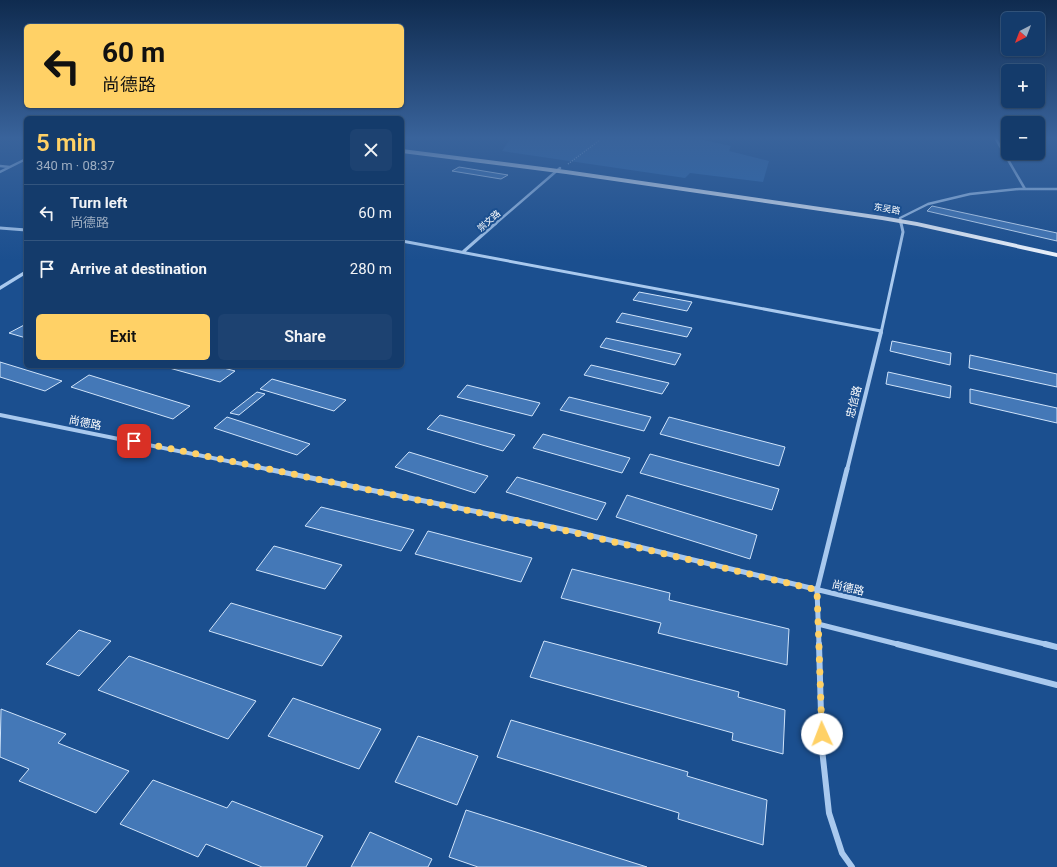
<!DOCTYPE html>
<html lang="en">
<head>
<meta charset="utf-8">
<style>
	body { margin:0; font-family:Roboto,"Noto Sans SC",sans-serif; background:#1d4271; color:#f1f3f6; height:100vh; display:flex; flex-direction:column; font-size:15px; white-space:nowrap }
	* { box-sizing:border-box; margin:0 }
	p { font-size:13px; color:#9dadc1 }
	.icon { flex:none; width:22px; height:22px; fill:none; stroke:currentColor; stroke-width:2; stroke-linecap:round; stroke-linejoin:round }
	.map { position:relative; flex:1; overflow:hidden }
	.sheet { position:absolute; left:24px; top:116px; width:380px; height:252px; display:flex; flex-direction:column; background:#143b6b; border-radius:6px; box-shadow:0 1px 3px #0004,0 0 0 1px #33557e }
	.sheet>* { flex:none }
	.guide { position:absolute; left:24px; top:24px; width:380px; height:84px; border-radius:6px; box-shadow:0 1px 3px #0004,0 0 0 1px #33557e; background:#ffd166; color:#111; overflow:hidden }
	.needle { width:26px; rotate:222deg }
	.fabs { position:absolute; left:1001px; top:12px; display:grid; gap:8px }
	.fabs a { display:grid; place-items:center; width:44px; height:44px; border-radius:6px; background:#143b6b; box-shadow:0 1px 3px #0004,0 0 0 1px #33557e; font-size:20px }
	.pin { position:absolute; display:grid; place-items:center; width:34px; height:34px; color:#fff; margin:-17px; border-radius:8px; box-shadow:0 2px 6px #0006 }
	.me { position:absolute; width:44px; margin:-22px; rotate:358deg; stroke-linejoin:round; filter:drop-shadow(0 0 3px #0008) }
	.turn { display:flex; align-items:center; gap:14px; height:84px; padding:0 12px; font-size:18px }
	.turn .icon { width:52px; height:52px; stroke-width:2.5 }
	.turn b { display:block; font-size:28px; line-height:34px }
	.round { display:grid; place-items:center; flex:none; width:42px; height:42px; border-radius:6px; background:#1d4271 }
	.head { display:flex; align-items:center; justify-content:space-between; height:68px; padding:0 12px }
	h1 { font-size:24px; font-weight:600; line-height:30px; color:#ffd166 }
	.action { display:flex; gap:8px; margin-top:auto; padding:8px 12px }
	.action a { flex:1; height:46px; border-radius:6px; background:#ffd166; color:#111; font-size:16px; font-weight:600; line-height:46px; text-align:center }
	.action a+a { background:#1d4271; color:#f1f3f6 }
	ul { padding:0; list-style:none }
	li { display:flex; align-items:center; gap:12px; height:56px; padding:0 12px; border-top:1px solid #33557e }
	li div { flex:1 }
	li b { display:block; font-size:15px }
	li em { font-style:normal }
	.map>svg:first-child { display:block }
</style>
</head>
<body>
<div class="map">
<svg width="1057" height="867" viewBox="0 0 1057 867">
	<rect width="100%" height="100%" fill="#1b4f8f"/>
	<path fill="#2e69ad" d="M510,139H699L731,146L729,151L769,161L763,182L690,173L685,178L502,151Z"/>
	<path fill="#4478b7" stroke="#cfe3fa" d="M459,167L508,175L501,179L452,171Z
		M932,206L1057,233V241L927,211Z
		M639,292L692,302L687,311L633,300Z
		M622,313L692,328L687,337L616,322Z
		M26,324V338L9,333Z
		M606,338L681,354L675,365L600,347Z
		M892,341L951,353L950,365L890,351Z
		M970,355L1057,374V387L969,368Z
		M0,362L62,381L45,391L0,377Z
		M591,365L669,383L662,394L584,375Z
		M162,366H216L235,371L220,382Z
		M888,372L951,386L950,398L886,384Z
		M89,375L190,406L173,419L71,387Z
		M272,379L346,400L334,411L260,389Z
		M467,385L540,403L532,416L457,397Z
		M970,389L1057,408V423L970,403Z
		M257,392L265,394L239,415L230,413Z
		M569,397L651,417L644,431L560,410Z
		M440,415L515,435L503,451L427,429Z
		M227,417L310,444L297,455L214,428Z
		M669,417L785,447L779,466L660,434Z
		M543,434L630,458L622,473L533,448Z
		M409,452L488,476L475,493L395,467Z
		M650,454L779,489L772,510L640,473Z
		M517,477L606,503L597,520L506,492Z
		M627,495L757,535L750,559L616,517Z
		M321,507L414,530L401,551L305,526Z
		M428,531L532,558L521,582L415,554Z
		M274,546L342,565L325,589L256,570Z
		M572,569L670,593L669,600L789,629L787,665L658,633L661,623L561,598Z
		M231,603L342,636L322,666L209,631Z
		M79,630L111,641L79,676L46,664Z
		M544,641L739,692L738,697L785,710L783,754L732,740L733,733L530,677Z
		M129,656L256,701L228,739L98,690Z
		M293,698L381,729L359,769L268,736Z
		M1,709L66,734L58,743L129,771L96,813L19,781L29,769L0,757Z
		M511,720L688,772L687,776L767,800L763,845L678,819L679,813L497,757Z
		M418,736L478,756L457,805L395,782Z
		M153,780L227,808L232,801L323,836L306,867H262L206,844L198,857L120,824Z
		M466,810L647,867H478L449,857Z
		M370,832L432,859L428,867H351Z"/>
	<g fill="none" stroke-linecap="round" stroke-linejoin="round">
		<path stroke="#a9c9ee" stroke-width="1.5" stroke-dasharray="1 1.5" stroke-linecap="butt" d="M568,164L600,140"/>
		<path stroke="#a9c9ee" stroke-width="2.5" d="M996,139L1025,189
			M0,166L10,167
			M0,172L26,159
			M495,224L560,168
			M901,224L900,218L928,204L970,194L1019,189H1057"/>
		<path stroke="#a9c9ee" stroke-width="3" d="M0,228L26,230
			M402,241L881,331
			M463,252L496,223
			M881,333L903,232L901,223"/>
		<path stroke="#a9c9ee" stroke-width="4" d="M0,415L272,470
			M847,470L881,332"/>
		<path stroke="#a9c9ee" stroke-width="5" d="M267,469L572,531L1049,645
			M818,624L901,645
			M819,645L817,590L847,469"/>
		<path stroke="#a9c9ee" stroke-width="6" d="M819,644L822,749L829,813L842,853L852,867
			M897,644L1057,685
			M1045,644L1057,647"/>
		<path fill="#a9c9ee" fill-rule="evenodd" d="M26,270V274L0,290V286Z"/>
		<path fill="#f0f6ff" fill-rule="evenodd" d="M402,149L566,170L882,216L917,222L1057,253V257L917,226L882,220L566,174L402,153Z"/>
	</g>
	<linearGradient id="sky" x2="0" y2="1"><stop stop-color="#0f2b4f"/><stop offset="0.53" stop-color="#39639b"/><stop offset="1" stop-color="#39639b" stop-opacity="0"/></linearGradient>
	<rect width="1057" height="260" fill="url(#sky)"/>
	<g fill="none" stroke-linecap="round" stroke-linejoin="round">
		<path stroke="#ffd166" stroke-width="7" stroke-dasharray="0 12.6" d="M134,441L572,532L817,590L822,734"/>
	</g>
	<g text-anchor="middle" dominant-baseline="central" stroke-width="4" stroke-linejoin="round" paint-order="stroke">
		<g font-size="9" fill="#fff" stroke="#1b4f8f">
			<text transform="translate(887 209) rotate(9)">东吴路</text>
			<text transform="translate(489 221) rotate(-41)">崇文路</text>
		</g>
		<g font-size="11" fill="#fff" stroke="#1b4f8f">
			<text transform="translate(854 402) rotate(-76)">忠信路</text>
			<text transform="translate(85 423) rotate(11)">尚德路</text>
			<text transform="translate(848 588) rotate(13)">尚德路</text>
		</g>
	</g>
</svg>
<div class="fabs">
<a><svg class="needle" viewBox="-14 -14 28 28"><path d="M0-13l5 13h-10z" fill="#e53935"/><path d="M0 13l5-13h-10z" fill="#9dadc1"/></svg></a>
<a>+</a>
<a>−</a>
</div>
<div class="pin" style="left:134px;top:441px;background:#d93025"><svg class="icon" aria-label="arrive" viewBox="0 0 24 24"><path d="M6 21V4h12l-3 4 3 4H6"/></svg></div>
<svg class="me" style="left:822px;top:734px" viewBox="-20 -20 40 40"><circle r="19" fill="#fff"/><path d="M0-13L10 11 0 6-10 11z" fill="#ffd166"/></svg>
<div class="guide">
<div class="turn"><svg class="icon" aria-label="left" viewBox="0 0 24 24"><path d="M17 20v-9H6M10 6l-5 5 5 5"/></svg><div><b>60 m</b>尚德路</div></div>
</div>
<section class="sheet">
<div class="head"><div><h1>5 min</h1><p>340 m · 08:37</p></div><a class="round"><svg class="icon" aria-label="close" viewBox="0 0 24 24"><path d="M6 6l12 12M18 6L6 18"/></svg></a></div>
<ul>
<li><svg class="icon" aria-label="left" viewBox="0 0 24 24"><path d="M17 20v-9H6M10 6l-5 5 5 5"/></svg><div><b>Turn left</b><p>尚德路</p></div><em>60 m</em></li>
<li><svg class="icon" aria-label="arrive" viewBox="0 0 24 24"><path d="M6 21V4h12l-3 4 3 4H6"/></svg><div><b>Arrive at destination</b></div><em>280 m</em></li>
</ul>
<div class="action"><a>Exit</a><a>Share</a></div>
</section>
</div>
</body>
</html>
